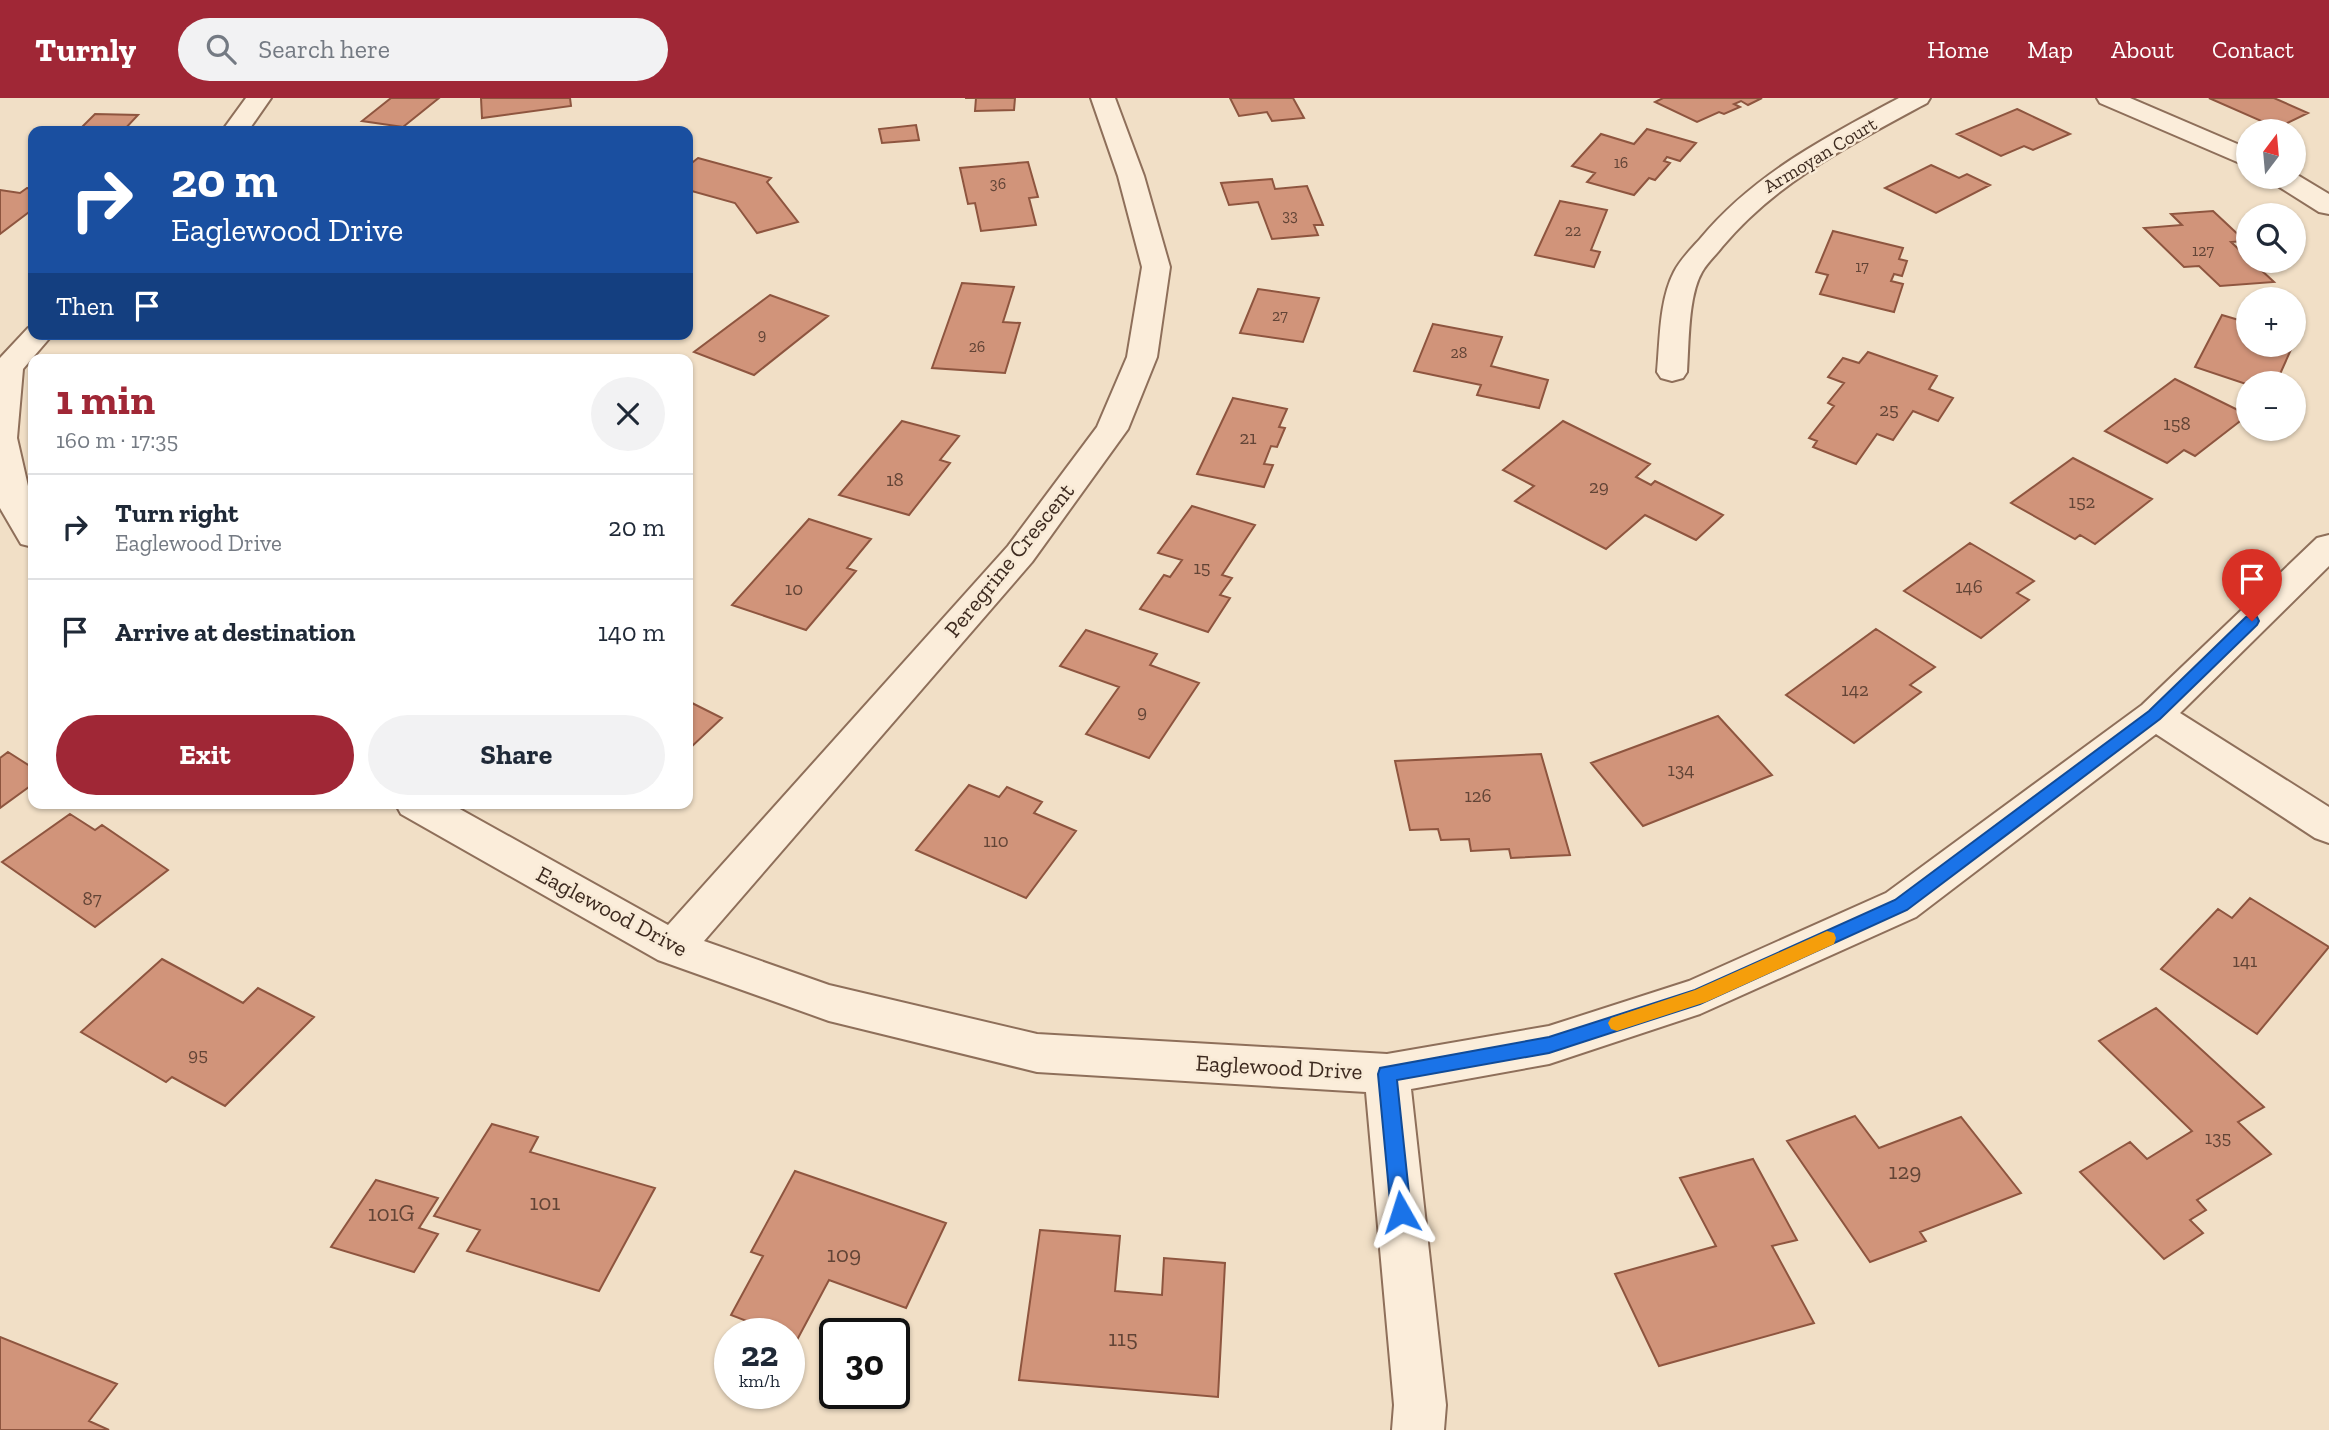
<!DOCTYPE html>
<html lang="en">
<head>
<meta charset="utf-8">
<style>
	body { margin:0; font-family:"Zilla Slab",serif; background:#f2f2f3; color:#1f2937; height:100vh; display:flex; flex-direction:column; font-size:26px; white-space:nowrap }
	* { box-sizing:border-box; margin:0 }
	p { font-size:23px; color:#747a83 }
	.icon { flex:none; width:38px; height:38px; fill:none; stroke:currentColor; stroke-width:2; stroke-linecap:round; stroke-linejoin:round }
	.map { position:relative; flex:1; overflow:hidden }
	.side { position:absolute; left:28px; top:256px; width:665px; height:455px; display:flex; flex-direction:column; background:#fff; border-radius:14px; box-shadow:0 2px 5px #0004 }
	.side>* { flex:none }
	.banner { position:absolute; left:28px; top:28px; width:665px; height:214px; border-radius:14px; box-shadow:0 2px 5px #0004; background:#1a4fa0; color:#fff; overflow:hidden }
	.needle { width:46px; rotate:16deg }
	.buttons { position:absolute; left:2236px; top:21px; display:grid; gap:14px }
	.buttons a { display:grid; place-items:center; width:70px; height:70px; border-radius:50%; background:#fff; box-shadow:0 2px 5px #0004; font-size:35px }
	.speed { position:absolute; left:714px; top:1220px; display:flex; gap:14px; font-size:35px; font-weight:700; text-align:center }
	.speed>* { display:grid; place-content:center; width:91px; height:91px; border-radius:50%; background:#fff; box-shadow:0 2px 5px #0004; line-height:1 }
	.speed small { font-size:18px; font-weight:400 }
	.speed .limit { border:4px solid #111; border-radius:10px; background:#fff; color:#111 }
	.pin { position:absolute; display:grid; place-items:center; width:60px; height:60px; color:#fff; margin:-72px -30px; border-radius:50% 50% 50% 0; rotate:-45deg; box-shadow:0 0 7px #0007 }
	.pin .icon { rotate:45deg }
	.me { position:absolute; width:77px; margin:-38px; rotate:354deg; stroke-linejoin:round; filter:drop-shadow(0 0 5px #0008) }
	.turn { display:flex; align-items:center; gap:24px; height:147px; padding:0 28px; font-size:32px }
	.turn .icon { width:91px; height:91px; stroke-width:2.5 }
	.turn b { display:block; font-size:49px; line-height:60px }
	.then { display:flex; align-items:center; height:66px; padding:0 28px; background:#0003; gap:14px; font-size:26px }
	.round { display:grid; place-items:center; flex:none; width:74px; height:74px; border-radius:37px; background:#f2f2f3 }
	.head { display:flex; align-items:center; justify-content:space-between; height:119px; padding:0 28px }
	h1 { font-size:42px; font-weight:700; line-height:52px; color:#a02736 }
	.cta { display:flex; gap:14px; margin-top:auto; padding:14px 28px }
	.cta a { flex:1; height:80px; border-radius:42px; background:#a02736; color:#fff; font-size:28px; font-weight:700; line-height:80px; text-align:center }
	.cta a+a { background:#f2f2f3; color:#1f2937 }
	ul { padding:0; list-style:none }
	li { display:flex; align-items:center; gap:21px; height:105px; padding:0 28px; border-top:2px solid #e0e1e3 }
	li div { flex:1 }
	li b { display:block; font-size:26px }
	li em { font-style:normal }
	header { display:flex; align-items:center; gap:42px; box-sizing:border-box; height:98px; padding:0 35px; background:#a02736; color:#fff }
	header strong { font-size:33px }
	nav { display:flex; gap:38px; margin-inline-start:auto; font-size:24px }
	.search { width:490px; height:63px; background:#f2f2f3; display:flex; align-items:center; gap:18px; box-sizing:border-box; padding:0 24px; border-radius:38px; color:#747a83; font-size:26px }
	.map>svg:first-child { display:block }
</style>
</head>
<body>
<header>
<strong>Turnly</strong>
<div class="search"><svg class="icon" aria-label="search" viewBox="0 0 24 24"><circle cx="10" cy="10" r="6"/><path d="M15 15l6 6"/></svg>Search here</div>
<nav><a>Home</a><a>Map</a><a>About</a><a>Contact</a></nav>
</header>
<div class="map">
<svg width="2329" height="1332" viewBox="0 0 2329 1332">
	<rect width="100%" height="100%" fill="#f1dfc6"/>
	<path fill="#d1947a" stroke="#8e553f" stroke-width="2" d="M391,0H439L403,29L362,23Z
		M481,0H570L571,8L482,20Z
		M965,0H1015L1014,12L975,13L976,0Z
		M1230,0H1293L1304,20L1272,23L1267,14L1239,18Z
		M1663,0H1762L1748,7L1741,3L1734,6L1740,9L1724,16L1719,14L1697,24L1655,4Z
		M2209,0H2274L2308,15L2277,30Z
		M2017,11L2070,36L2033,52L2024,48L2001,58L1957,36Z
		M95,16L138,17L123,33H78Z
		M916,27L919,42L882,45L879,31Z
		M1647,31L1696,45L1680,63L1667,59L1664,63L1670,65L1655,82L1649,80L1634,97L1587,84L1595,75L1572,68L1601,36L1634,46Z
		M698,60L771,80L767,84L798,124L757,135L735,105L688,92V68Z
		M1028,64L1038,99L1029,100L1036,127L981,133L975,105L968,106L960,70Z
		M1931,67L1959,80L1967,76L1990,87L1936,115L1885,90Z
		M1272,81L1275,91L1307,88L1323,127H1314L1318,137L1272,141L1258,104L1229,107L1221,85Z
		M27,90L33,91V111L0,136V92L20,95Z
		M1560,103L1607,112L1591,152L1600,154L1594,169L1535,157Z
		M2213,113L2245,143L2231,144L2274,184L2220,188L2199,168L2184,169L2144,130L2182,127L2171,116Z
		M1833,133L1903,150L1899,161L1907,163L1902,178L1894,176L1891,183L1903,186L1894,214L1820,196L1828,177L1816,174Z
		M962,185L1014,189L1003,224L1020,225L1005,275L932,270Z
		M1258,191L1319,200L1303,244L1240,235Z
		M770,197L828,218L754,277L694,254Z
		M2222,217L2249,225V247H2293L2276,285L2249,287L2195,269Z
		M1433,226L1502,239L1491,268L1548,282L1539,310L1477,297L1481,287L1414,273Z
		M1868,254L1937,278L1929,291L1953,300L1938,323L1913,313L1893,342L1877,336L1856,366L1813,349L1817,343L1809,340L1834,308L1828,305L1844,285L1828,279L1843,260L1859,265Z
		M2175,281L2248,317L2195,358L2184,352L2167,365L2105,333Z
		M1233,300L1287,311L1279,329L1285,330L1277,349L1271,348L1264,366L1273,367L1264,389L1197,376Z
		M902,323L959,338L940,362L950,365L909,417L839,397Z
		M1563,323L1650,366L1636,379L1651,387L1655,383L1723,417L1696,442L1645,417L1606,451L1515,403L1534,388L1503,372Z
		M2073,360L2152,401L2095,446L2080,437L2075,441L2011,405Z
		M1192,408L1255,427L1222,477L1232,480L1220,497L1230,500L1208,534L1140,511L1164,477L1170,479L1182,462L1158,455Z
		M809,421L871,441L847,470L856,473L806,532L732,507Z
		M1970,445L2034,483L2017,495L2029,502L1981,540L1904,493Z
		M1876,531L1935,569L1910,587L1921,594L1854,645L1786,597Z
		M1086,532L1157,556L1150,567L1199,585L1149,660L1086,636L1119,589L1060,568Z
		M688,603L722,620L688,652Z
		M1718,618L1772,677L1643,728L1591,665Z
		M8,654L33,670V686L0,710V660Z
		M1541,656L1570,757L1511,760L1509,751L1471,753L1469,741L1441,742L1438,731L1410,732L1395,663Z
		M969,687L999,699L1007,689L1042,704L1034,715L1076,733L1026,800L916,752Z
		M70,716L95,732L102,727L168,772L95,829L2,764Z
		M2250,800L2329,849L2257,936L2161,871L2218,811L2232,820Z
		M162,861L243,905L258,890L314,919L225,1008L172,979L166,984L81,934Z
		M2156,910L2264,1009L2238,1024L2271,1056L2197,1102L2206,1112L2190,1122L2203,1135L2164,1161L2080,1074L2130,1044L2147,1061L2192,1033L2099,943Z
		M1855,1018L1879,1050L1961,1019L2021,1095L1920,1134L1926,1143L1870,1164L1787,1043Z
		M492,1026L538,1039L530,1054L655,1090L599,1193L467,1153L480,1132L434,1118Z
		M1753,1061L1797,1142L1772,1148L1814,1225L1659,1268L1615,1176L1716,1148L1680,1080Z
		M795,1073L946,1125L906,1210L829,1182L797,1242L789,1239V1236H780L731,1217L763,1158L751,1154Z
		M376,1082L438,1100L419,1130L438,1136L414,1174L331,1149Z
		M1040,1132L1120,1138L1115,1193L1162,1197L1164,1160L1225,1165L1218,1299L1019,1282Z
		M0,1239L117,1286L89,1323L109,1332H0Z"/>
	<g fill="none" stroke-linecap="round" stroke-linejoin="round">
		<defs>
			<path id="minor" d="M246,0H271L248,33H222Z
				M1091,0H1115L1144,78L1170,169L1157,259L1128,331L1032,464L704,843L829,887L1037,936L1387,956L1549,928L1689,883L1886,795L2142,607L2317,440L2329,437V468L2180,615L2329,709V745L2315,740L2156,636L1916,819L1700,916L1549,966L1411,991L1446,1307L1444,1332H1392L1394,1307L1366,994L1037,974L829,923L658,862L401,716L395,705H449L668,827L1008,448L1097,329L1127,259L1142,169L1118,78Z
				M1899,0H1930L1927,5C1853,45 1777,83 1722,149C1716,157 1707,165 1702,174C1688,198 1689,246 1687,274L1683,280L1672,283L1661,280L1657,274C1660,243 1659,203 1674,174C1680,162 1691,151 1700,141C1754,76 1826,39 1899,0Z
				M2097,0H2130L2249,51V69L2100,5Z
				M2294,75L2329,96V116L2319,114L2273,85L2269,79H2294Z
				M33,228V236H53L23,271L17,340L33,410V449L21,446L0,410V260L28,230Z"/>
		</defs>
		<use href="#minor" stroke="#8e6f5a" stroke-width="4"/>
		<use href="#minor" fill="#fbedda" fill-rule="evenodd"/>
	</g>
	<path fill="#1a73e8" stroke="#114b97" stroke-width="2" d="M2252,518L2257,519L2259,523L2257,527L2160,621L1907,812L1700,906L1549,955L1397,982L1411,1114L1408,1121L1401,1123L1394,1121L1391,1114L1378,976L1380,970L1549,939L1695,892L1895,802L2149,613L2246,519Z"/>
	<path fill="#f59e0b" d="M1827,833L1834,835L1836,840L1834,846L1706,904L1617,933L1611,931L1608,925L1611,920L1695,892Z"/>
	<g text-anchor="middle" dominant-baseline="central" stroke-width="5" stroke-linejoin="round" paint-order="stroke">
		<g font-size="16" fill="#624436">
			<text x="1621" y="64">16</text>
			<text x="998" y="85">36</text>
			<text x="1290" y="117">33</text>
			<text x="1573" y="132">22</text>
			<text x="2203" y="152">127</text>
			<text x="1862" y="168">17</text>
			<text x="1280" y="217">27</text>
			<text x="762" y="236">9</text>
			<text x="977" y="248">26</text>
			<text x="1459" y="254">28</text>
		</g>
		<g font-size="19" fill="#3d2a1f" stroke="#f8ead6">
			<text transform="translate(1820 57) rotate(-31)">Armoyan Court</text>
		</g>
		<g font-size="19" fill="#624436">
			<text x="1889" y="311">25</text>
			<text x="2177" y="325">158</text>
			<text x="1248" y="339">21</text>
			<text x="895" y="381">18</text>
			<text x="1599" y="388">29</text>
			<text x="2082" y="403">152</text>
			<text x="1202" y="469">15</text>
			<text x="1969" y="488">146</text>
			<text x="794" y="490">10</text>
			<text x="1855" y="591">142</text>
			<text x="1142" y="613">9</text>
			<text x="1681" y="671">134</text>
			<text x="1478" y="697">126</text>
			<text x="996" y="742">110</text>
			<text x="92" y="800">87</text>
			<text x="2245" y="862">141</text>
			<text x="198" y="956">95</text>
			<text x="2218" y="1039">135</text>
		</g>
		<g font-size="23" fill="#3d2a1f" stroke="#f8ead6">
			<text transform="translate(1009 462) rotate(-51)">Peregrine Crescent</text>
			<text transform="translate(612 813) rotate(28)">Eaglewood Drive</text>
			<text transform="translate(1279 969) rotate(3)">Eaglewood Drive</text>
		</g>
		<g font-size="23" fill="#624436">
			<text x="1905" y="1073">129</text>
			<text x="545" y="1104">101</text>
			<text x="391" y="1115">101G</text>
			<text x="844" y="1156">109</text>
			<text x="1123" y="1240">115</text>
		</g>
	</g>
</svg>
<div class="buttons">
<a><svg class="needle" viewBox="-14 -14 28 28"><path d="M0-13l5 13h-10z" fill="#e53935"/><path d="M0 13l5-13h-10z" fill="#747a83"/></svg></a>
<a><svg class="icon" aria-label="search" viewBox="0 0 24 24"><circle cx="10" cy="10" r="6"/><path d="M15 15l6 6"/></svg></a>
<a>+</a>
<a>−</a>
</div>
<div class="speed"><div>22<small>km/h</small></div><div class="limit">30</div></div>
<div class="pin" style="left:2252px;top:523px;background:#d93025"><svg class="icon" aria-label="arrive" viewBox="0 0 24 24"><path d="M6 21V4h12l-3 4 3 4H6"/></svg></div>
<svg class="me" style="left:1401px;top:1114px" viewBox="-20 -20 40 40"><path d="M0-17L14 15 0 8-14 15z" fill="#1a73e8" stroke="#fff" stroke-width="4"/></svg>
<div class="banner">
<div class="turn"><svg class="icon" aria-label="right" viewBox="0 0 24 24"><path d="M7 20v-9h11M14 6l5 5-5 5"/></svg><div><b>20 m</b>Eaglewood Drive</div></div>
<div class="then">Then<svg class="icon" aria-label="arrive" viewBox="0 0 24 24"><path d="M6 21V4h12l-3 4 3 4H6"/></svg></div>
</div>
<section class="side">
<div class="head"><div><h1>1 min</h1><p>160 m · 17:35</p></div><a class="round"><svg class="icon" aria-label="close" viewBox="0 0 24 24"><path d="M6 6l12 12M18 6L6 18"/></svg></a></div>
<ul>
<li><svg class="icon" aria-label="right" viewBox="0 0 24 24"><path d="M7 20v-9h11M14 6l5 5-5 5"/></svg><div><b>Turn right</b><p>Eaglewood Drive</p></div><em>20 m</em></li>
<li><svg class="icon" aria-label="arrive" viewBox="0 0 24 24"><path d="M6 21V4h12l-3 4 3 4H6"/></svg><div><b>Arrive at destination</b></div><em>140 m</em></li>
</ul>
<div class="cta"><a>Exit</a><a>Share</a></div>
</section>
</div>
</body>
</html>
